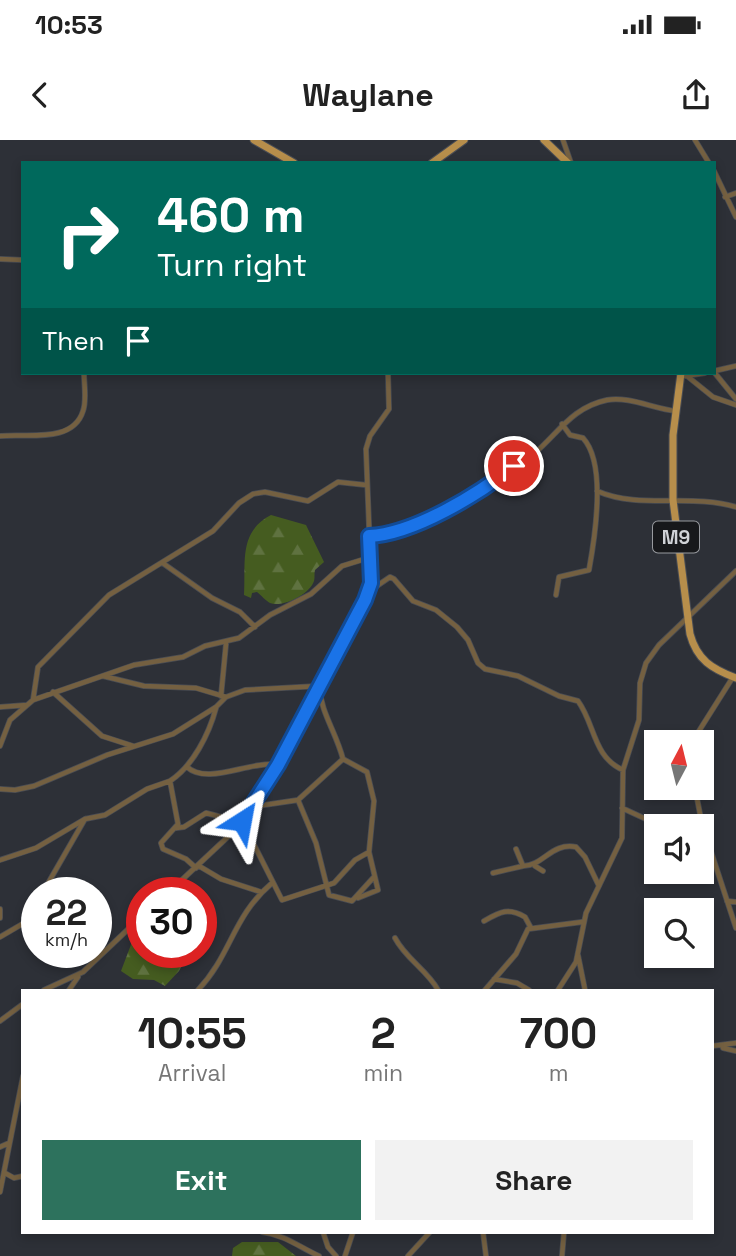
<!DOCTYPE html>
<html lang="en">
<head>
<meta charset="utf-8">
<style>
	body { margin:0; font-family:"Space Grotesk",sans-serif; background:#f2f2f2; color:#222; height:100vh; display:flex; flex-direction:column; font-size:26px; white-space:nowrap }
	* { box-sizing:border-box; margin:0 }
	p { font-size:23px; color:#767676 }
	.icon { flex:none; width:38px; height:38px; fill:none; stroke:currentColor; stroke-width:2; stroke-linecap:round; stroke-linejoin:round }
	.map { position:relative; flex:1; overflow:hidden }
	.panel { position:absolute; left:21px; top:849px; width:693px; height:245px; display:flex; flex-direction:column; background:#fff; border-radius:0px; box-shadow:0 4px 10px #0003 }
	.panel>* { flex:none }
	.guide { position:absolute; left:21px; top:21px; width:695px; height:214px; border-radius:0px; box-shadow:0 4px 10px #0003; background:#00695c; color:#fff; overflow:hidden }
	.needle { width:46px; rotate:7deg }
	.fabs { position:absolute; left:644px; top:590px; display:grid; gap:14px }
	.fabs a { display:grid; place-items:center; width:70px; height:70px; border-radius:0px; background:#fff; box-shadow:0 4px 10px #0003; font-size:35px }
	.speed { position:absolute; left:21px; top:737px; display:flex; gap:14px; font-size:35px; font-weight:700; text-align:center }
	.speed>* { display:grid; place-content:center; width:91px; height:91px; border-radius:50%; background:#fff; box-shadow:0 4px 10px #0003; line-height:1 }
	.speed small { font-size:18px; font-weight:400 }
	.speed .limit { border:10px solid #d22; background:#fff; color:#111 }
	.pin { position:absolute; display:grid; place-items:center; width:60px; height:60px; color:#fff; margin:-30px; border:4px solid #fff; border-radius:50%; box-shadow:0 2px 7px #0007 }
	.me { position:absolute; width:77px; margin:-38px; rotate:34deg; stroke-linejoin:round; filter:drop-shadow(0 0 5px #0008) }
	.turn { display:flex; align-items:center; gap:24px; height:147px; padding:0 21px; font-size:32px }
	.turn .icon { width:91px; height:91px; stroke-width:2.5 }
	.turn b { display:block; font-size:49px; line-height:60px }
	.then { display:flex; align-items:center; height:66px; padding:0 21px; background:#0003; gap:14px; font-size:26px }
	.eta { display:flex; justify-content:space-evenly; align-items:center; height:119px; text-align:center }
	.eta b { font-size:42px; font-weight:600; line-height:49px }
	.button { display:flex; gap:14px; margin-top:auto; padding:14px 21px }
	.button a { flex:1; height:80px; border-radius:0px; background:#2d725d; color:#fff; font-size:28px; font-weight:600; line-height:80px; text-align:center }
	.button a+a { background:#f2f2f2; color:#222 }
	.status { display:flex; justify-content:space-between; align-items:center; height:49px; padding:0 35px; background:#fff; direction:ltr }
	.status svg { height:19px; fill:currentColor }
	header { display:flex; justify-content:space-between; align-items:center; height:91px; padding:0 21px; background:#fff; font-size:32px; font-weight:600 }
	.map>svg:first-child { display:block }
</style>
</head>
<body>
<div class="status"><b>10:53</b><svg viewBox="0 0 49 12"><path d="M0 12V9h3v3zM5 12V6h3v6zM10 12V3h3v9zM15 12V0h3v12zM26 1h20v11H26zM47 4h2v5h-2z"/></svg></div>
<header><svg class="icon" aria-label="back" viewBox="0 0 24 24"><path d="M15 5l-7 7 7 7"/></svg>Waylane<svg class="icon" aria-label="share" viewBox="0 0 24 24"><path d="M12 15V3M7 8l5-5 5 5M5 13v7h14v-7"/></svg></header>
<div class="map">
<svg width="736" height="1116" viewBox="0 0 736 1116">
	<defs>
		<pattern id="forest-firs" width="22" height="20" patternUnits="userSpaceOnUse" patternTransform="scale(1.75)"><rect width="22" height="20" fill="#455c20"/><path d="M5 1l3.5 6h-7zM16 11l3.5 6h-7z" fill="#5f7240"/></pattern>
	</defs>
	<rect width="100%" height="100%" fill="#2d3037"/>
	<path fill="url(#forest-firs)" d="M271,375L306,385L324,422L315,430C314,434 315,437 314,441C310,454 283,468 270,463C266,461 261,455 257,452L252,453L251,458L244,455C246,423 238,392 271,375Z
		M142,790V812L188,813L179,831L165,846L154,840L133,839L121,831L132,802Z
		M242,1102H278L296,1116H232L233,1108Z"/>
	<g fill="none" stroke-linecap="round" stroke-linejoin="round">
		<defs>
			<path id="minor" d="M563,0L571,23
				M695,0L709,23
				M714,31L736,77
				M725,57L736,53
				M0,119L23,120
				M714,231L736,226
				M714,232L736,259
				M685,236L705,233
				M687,236L713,257L736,265
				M0,296C26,293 73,304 83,271C87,260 84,245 84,233
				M597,351C640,370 691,353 736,367
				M369,396C417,394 498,344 535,313C559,292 573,267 607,260C629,256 654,269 676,271
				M164,424L212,458L240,472L255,487
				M371,450L390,437L394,439L413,461L436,470L457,487L468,500L478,523L485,529L518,536L559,556L578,561C595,584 593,617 623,630
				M556,455L559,437L589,430C595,397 607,324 583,298L570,295L562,284
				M103,536L144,546L196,548L226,557
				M53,552L102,596L133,606
				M221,556L226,504
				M33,560L38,527L109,455L213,391L239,363L253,354L265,352L308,361L338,342L366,345
				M0,567L27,565
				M692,602L733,537
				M0,606L10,580L33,560L134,525L183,517L205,506L239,498L270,475L311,454L342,426L368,418
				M343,619L367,632L374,661L369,712L378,750L358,758
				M187,627C208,646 250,620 278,625
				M695,648L702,684L736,788
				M0,649L15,650L34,646L107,615L173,594L216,567L226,557L245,550L319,546C321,573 336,592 343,619L298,660L251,667
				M298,660L316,703L329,755L352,761L373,738
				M622,668L661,686
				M242,681L282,760L334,743L355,720L369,712
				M674,686L702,684
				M176,688L184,687L206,673L241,682
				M516,709L523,726C543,726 552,702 576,707L585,717L599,746
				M0,720L36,708L85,679
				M199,726L221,739L261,752
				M535,726L543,731
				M196,728L186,719L163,709L161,703L178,684L170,641C193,626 209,594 216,568
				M493,733L523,726
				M43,752L85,679L105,675L147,649L170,641
				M169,752L232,693L265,648L365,460L371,436L366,309L370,296L389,269L388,233
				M727,761L736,762
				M0,769V778
				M484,781C500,772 508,767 525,777L531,788
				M0,797L24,783L37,763
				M395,798C406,819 427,830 438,850
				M578,815L585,850
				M494,839L517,843L529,850
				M44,850L83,832L142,776
				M69,850L78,837
				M198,850C232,814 232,777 272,743
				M485,850L516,814L528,789L582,782
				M558,850L576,822L586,773L622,698L623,630L639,580L640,543L646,523L659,505L736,431
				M0,881L23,864
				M712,906L736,903
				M723,908L736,911
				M0,1007L9,1003
				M5,1033L14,1038L23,1036
				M0,1052L23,936
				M262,1092C285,1095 299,1107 319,1116
				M323,1092L328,1107L336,1116
				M483,1092L486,1116
				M345,1116L353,1092
				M408,1116L430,1092
				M562,1116L564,1092"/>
			<path id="primary" d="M254,0L294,23
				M544,0L568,23
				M432,23L464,0
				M681,233L673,295V360L690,494C697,520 712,529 736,538"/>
		</defs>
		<use href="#minor" stroke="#4a4d54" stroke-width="6"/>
		<use href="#primary" stroke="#4a4d54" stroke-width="9"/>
		<use href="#minor" stroke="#746041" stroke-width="4.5"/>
		<use href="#primary" stroke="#b78e4b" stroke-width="7"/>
	</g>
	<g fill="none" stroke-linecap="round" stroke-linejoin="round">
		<defs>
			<path id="route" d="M242,681L278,625L365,460L371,443L369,396C414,394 479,354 514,326"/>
		</defs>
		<use href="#route" stroke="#114b97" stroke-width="18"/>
		<use href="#route" stroke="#1a73e8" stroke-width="12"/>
	</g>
	<g text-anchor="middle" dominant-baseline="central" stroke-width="7" stroke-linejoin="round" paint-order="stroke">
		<rect fill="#17181b" stroke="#989a9f" stroke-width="2" x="653" y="381.5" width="46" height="31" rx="5"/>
		<g font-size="19" font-weight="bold" fill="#d0d2d7">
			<text x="676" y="397">M9</text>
		</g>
	</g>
</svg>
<div class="fabs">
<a><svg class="needle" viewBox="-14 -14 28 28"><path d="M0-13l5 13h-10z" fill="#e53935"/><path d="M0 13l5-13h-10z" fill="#767676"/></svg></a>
<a><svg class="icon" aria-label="sound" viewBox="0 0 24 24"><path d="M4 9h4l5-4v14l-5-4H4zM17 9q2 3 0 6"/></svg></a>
<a><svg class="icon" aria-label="search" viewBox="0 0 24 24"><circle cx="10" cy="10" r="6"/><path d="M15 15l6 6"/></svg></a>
</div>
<div class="speed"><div>22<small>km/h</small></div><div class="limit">30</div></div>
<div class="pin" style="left:514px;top:326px;background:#d93025"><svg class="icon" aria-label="arrive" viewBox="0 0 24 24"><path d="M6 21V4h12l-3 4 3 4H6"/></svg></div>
<svg class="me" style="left:242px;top:681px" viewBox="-20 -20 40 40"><path d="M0-17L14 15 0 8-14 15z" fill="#1a73e8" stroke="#fff" stroke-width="4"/></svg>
<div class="guide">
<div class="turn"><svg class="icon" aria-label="right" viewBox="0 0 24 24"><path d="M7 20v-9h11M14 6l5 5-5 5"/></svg><div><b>460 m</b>Turn right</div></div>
<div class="then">Then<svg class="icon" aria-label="arrive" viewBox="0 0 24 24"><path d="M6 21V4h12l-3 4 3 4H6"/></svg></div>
</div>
<section class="panel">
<div class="eta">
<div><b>10:55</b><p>Arrival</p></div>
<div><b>2</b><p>min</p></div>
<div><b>700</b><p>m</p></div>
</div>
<div class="button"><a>Exit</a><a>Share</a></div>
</section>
</div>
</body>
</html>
